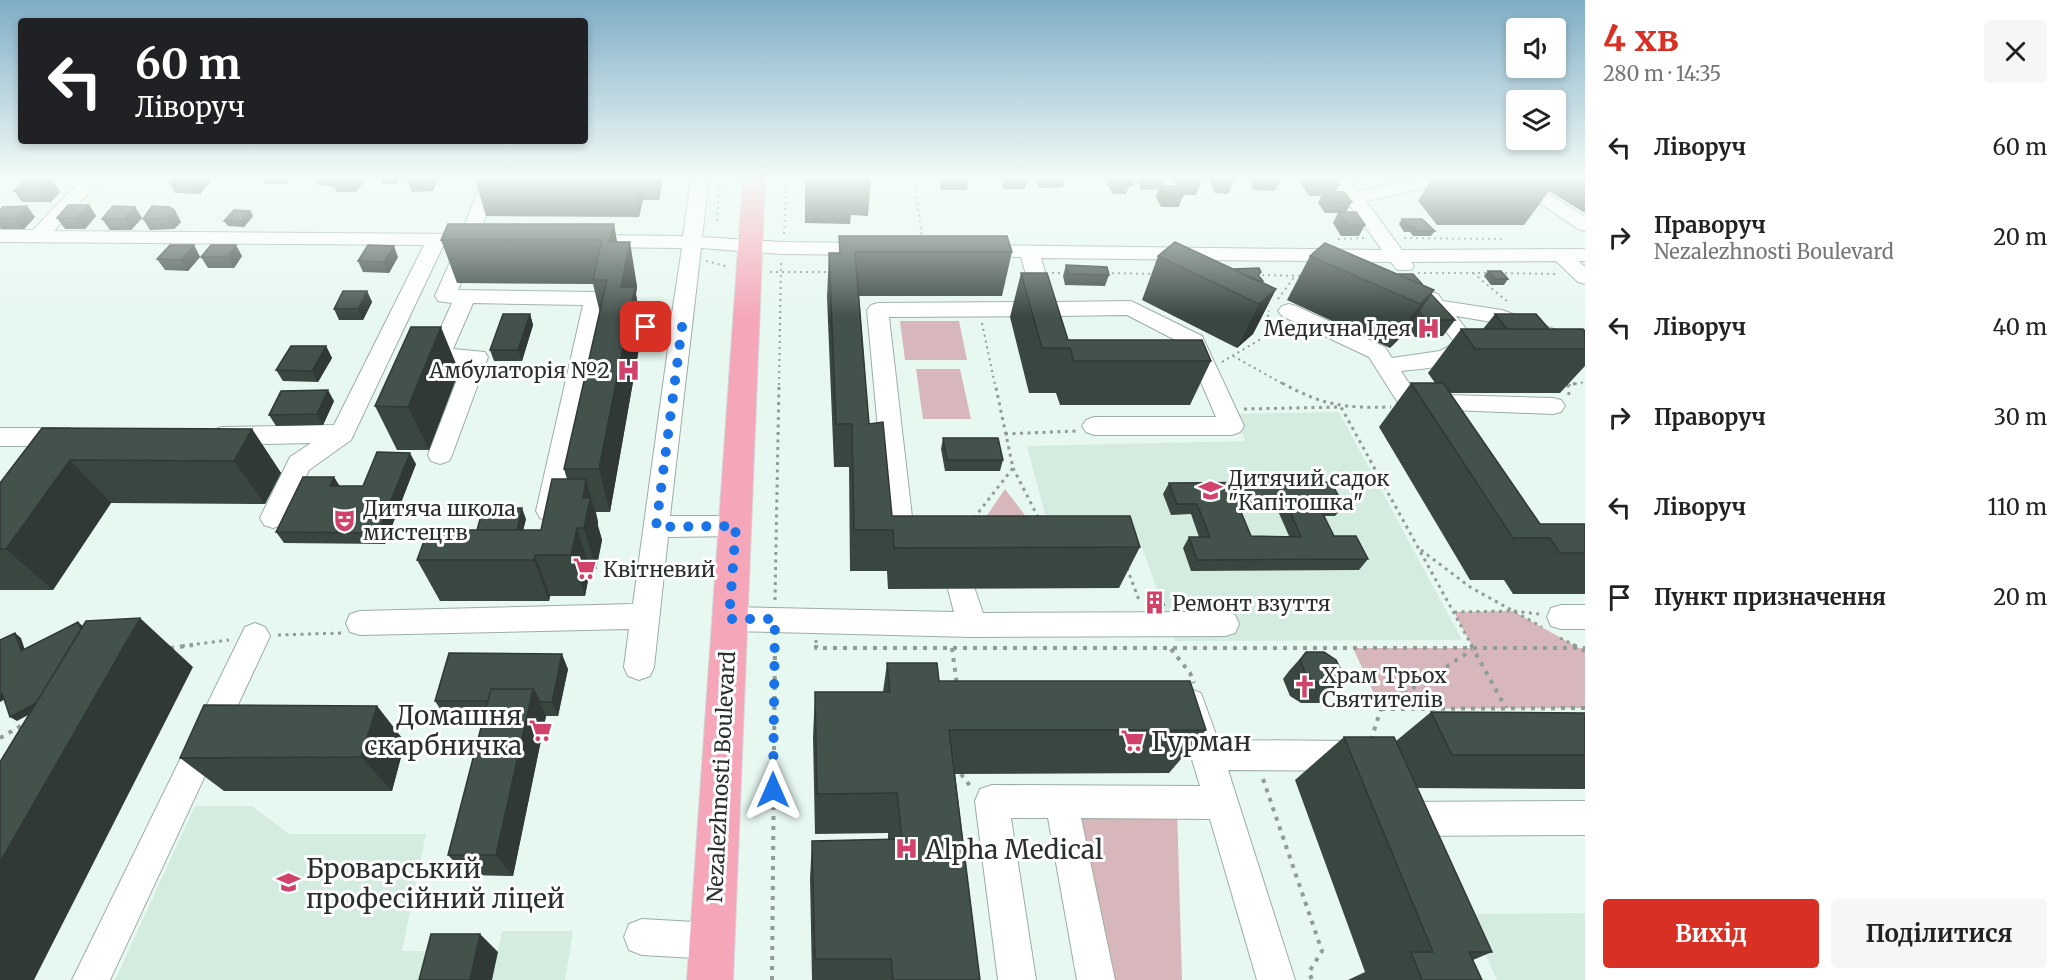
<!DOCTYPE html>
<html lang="uk">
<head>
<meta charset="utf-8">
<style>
	body { margin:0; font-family:Merriweather,serif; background:#f6f6f6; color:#222; height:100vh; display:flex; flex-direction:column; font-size:22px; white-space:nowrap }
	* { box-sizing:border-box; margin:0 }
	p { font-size:20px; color:#767676 }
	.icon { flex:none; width:33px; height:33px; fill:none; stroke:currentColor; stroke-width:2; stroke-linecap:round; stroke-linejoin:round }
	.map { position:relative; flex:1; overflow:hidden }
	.sheet { display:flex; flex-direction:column; background:#fff; width:480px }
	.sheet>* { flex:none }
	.banner { position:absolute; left:18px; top:18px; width:570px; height:126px; border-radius:6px; box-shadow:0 3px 9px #0003; background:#202124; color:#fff; overflow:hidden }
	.tools { position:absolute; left:1506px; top:18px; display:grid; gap:12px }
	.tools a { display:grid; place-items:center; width:60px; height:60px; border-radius:6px; background:#fff; box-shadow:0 3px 9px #0003; font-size:30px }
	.pin { position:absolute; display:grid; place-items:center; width:51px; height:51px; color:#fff; margin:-26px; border-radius:12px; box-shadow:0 3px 9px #0006 }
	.me { position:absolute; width:66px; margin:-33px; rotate:0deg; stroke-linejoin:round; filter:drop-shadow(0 0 4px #0008) }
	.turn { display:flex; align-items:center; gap:21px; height:126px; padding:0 18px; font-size:27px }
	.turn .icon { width:78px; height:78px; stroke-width:2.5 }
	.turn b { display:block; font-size:42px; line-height:51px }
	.round { display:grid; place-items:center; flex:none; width:63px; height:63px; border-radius:6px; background:#f6f6f6 }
	.summary { display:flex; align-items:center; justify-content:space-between; height:102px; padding:0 18px }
	h1 { font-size:36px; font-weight:700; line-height:45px; color:#d93025 }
	.action { display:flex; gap:12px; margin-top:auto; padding:12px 18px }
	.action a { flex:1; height:69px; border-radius:6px; background:#d93025; color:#fff; font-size:24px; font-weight:700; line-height:69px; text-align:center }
	.action a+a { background:#f6f6f6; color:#222 }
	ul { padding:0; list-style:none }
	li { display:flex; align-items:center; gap:18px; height:90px; padding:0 18px }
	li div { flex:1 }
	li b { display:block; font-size:22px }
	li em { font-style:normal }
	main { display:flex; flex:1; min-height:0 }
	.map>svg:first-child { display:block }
</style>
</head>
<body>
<main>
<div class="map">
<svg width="1585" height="980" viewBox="0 0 1585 980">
	<rect width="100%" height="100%" fill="#e7f8f0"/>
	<path fill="#d4ece0" d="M1339,412L1462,640L1175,641L1138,535L1051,537L1027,446L1246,441L1233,414Z
		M195,806H252L289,834H426L402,951L498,952L502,931H573L565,980H115Z
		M1585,913V980H1497L1467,914Z"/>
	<path fill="#d8b7bc" d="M900,321H959L967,360H905Z
		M916,369H960L971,419H923Z
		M1005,489L1040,535L973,536Z
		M1513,611L1579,648H1585V708L1381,709L1353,648H1473L1454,612Z
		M1068,807H1177L1182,980H1102Z"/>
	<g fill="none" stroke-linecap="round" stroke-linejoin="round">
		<defs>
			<path id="minor" d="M82,179H101L54,231L461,234L478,191H516L519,195L516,199L491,200L480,235L487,240L484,244L476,246L458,290L595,292L602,294L605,299L562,511L558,518L549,521L540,518L536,511L583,305L473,303L453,349L485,352L488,357L452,455L449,461L440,464L431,461L428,455L463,364L431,361L428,356L452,303L438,301L435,296L457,246H443L351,440L309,470L282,525L273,528L264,525L260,518L290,457L311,443L222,445L213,442L210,436L213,430L222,427L334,425L424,245L0,242V230H33Z
				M691,179H709L702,237L782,242L872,243L879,245L882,249L879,253L872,255L782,254L701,248L670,516H736L745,519L749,526L745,533L736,536L668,537L654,667L650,676L639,680L628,676L624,667L629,629L360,635L350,632L346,623L350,614L360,611L633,604L670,334L622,332L619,327L622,322L671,320L682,248L582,247L575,245L572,241L575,237L582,235L683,236Z
				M1331,179H1349L1358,191L1416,179H1436L1438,182L1435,186L1366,201L1402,250L1585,249V261H1579L1585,267V284L1578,282L1556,261L1411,262L1414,266L1411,270H1397L1391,262L1041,258L1054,302L1131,301L1202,336L1244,426L1240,432L1232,435H1094L1086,432L1082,426L1086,420L1094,417H1216L1185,345L1127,315L1058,316L1061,324L1058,329L1050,331L1042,329L1037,316L889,317L915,543L917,548L914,556L902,559L892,556L889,548L867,310L871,305L878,303L1034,302L1021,257L971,255L968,251L971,247L978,245L1382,250Z
				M1504,179H1526L1585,217V231L1578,229Z
				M1431,292L1438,294L1443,301L1502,310L1567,334L1585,337V351L1555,346L1498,323L1456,316L1479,345C1464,368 1425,368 1401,371L1416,394L1553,398L1561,400L1565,406L1561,412L1553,414L1426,409L1434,422L1430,428L1422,431L1414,428L1369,357L1282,316L1278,311L1282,306L1289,304L1296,306L1385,347L1392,358L1440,351L1455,343L1421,299L1424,294Z
				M0,428H69L78,431L81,437L78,443L69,446H0Z
				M962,577L972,581L983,613L1225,612L1235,615L1239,624L1235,633L1225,636L972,637L729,631L719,628L715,619L719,610L729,607L954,612L948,589L952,581Z
				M1561,605H1585V629H1561L1551,626L1547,617L1551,608Z
				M255,623L265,627L270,636L110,980H72L245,627Z
				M1190,689L1201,693L1218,740L1357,741L1368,745L1373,756L1368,767L1357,771L1228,770L1295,980H1257L1210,819L1081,818L1115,980H1077L1048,818H1011L1036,980H998L975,801L980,789L992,785L1200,786L1175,703L1179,693Z
				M1585,801V835L1396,836L1384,831L1379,819L1384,807L1396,802Z
				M642,919L712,923L725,928L730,941L725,954L712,959L642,955L629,950L624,937L629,924Z"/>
			<path id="major" d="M743,179H765L733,980H687Z"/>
		</defs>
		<use href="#minor" stroke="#9dada5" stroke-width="2"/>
		<use href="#major" stroke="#d4d5d5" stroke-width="2"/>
		<path stroke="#909c97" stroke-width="2" stroke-dasharray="2 4" stroke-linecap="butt" d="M914,179L922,237
			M717,221L720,179
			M784,234L787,179
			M1404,238L1502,239
			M1338,239L1364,238
			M706,261L729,267
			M770,272H830
			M1052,273H1067
			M1106,273L1154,274
			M1418,273H1490
			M1473,273L1508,302
			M1499,273L1556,274
			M1256,275L1304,276
			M1278,299L1295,276
			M982,323L995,385
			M1233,356L1285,385
			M1222,362L1276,330L1267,314L1269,311
			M779,385L781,262
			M1569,385L1585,382"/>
		<path stroke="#909c97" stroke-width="3" stroke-dasharray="3 4.5" stroke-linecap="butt" d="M1282,383C1324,406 1344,408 1391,407
			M1569,395L1568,385L1578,383
			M1244,409L1341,407L1472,646
			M1005,434L1076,431
			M1013,468L1038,517
			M974,518L1013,468L995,383
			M1421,550L1470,587L1542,627
			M1127,568L1140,603
			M775,600L779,383
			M1454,612L1513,611L1539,614
			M278,635L343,633
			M1560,638L1576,646
			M816,640V646
			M182,646L229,640
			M775,646V640"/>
		<path stroke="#909c97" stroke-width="4" stroke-dasharray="4 6" stroke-linecap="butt" d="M816,645V648H1585
			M1471,645L1506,708
			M1573,645L1585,651
			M170,648L193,645
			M952,648L957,685
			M1171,649L1190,673L1194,683
			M1381,709L1585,708
			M0,738L24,724
			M1371,740L1381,709L1472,650
			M961,774L971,787
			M1263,779L1322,951L1309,972L1312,980
			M772,980L775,645"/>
		<use href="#minor" fill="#fff" fill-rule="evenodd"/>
		<use href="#major" fill="#f5a7b9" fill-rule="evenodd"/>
	</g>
	<path fill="#3a4741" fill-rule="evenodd" d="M264,179H289L286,184H266Z
		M316,179H366L356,192H337L334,186V187L319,185Z
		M381,179H400L397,184H383Z
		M438,179L433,191L412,192L408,181Z
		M475,179H663L659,200H643L639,217L486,216Z
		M805,179H871L868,216L851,215L850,224L805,223Z
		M939,179L968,180L967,190H941Z
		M1001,179H1028L1025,189H1003Z
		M1035,179H1065L1063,187L1039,188Z
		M1104,179H1165L1163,186H1177L1174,179H1202L1196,195H1183L1179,207H1161L1156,197L1158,189L1141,190L1136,179L1133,186L1129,187L1126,194H1113Z
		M1210,179H1231L1233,183L1228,194L1215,193L1209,181Z
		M1248,179H1280V180L1275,191L1254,190Z
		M1298,179H1334L1339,185L1335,192L1352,202L1346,212L1365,225L1359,236H1341L1333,223L1338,213H1325L1318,203L1321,196H1309Z
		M1432,179H1585V213L1549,191L1524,225H1437L1418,201Z
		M53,181L60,192L51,202H22L14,191Z
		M169,182H210L200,194L175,193Z
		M89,205L96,216L85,229H65L57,218Z
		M135,207L142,218L131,230H110L102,219Z
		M0,210L35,217L24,229H1L0,228Z
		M175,211L181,222L174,229L150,230L143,219Z
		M250,211L253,216L244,227L228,226L224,221Z
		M1402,219L1435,231L1431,236H1413L1410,232H1404L1399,224Z
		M614,224L617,242L637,286L636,294L642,331L610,512H596L598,522V526L602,540L596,570H590L585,596H550L549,601H440L417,560L477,530L526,519L523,530H541L567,479L564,469L600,313L593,284L457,283L441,240Z
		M839,236L1012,252L1002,296H859L869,424L892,516L1140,547L1119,588L888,589L887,571H850L849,467H834L827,297L829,253H839Z
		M194,245L200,257L188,271L165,270L157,259Z
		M242,256L234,268H208L201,257Z
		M1158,256L1234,270L1235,269L1261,272L1259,276L1263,281L1262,283L1276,289L1253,334L1237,348L1142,300Z
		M1310,256L1431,294L1455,320L1443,336L1415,337L1408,327L1390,348L1287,300Z
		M398,257L389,273L363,272L358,261Z
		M1066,265L1109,275L1105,286L1065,285L1063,276Z
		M1488,271L1508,279L1504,285H1491L1484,276Z
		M1021,273L1068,340L1211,361L1190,405H1060L1056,393H1029L1010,317Z
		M367,291L372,302L363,320H339L334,309Z
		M530,314L533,325L522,361H494L490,350Z
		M1495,314L1549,329L1585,331V366L1560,393H1449L1540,524H1585V594H1513L1504,580H1470L1379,427L1411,383H1435L1428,373L1461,329H1483Z
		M326,346L332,358L318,382L283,381L276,370Z
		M459,371L429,450H397L375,406Z
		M334,401L323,425L276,426L269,415Z
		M42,428L252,429L281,473L265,504L111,503L53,590H0V483Z
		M943,438L1003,460L1000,471H945L941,449Z
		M416,464L385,544L284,543L276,532L334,477L339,486H363Z
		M1169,483L1344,506L1335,516H1324L1334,536L1368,559L1359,570L1191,571L1183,548L1189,537H1199L1191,514L1171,515L1163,494ZM1240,511H1278L1289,536H1251Z
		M1149,591L1164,605L1161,610H1150L1146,596Z
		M1306,652L1338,684L1319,703H1301L1290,696L1283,679L1289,671Z
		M887,663L939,681L1206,730L1169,773L955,774L980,980H812L810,878L812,841L888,839V833L815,834L813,737L815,692H883Z
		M568,669L558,716H546L513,876L467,875L448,855L484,715H444L435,701Z
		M377,706L405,742L392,791H224L180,758Z
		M1431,712L1585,713V789L1417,788L1492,952L1473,960L1482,980H1348L1365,972L1295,780L1344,737L1396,741Z"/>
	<path fill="#303935" d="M197,179H208L210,182L200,194L194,183Z
		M353,179H366L356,192L352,181Z
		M430,179H438L433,191L429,180Z
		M633,179H640L643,200L639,217Z
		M657,179H663L659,200Z
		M53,181L60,192L51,202L43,191Z
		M89,205L96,216L85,229L77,218Z
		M27,206L35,217L24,229L15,218Z
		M135,207L142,218L131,230L124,219Z
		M175,211L181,222L174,229L167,218Z
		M250,211L253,216L244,227L241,221Z
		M614,224L621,268L609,242Z
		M630,242L637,286L636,294L642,331L610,512L599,469L621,287Z
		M194,245L200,257L188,271L181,260Z
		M236,245L242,256L234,268L227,257Z
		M394,246L398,257L389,273L384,262Z
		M1276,289L1253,334L1237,348L1259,304Z
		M1434,290L1404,334L1390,348L1420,304Z
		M367,291L372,302L363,320L358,309Z
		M530,314L533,325L522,361L518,350Z
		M441,327L459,371L429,450L408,407Z
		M326,346L332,358L318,382L312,371Z
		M328,390L334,401L323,425L317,414Z
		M252,429L281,473L265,504L234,461Z
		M410,453L416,464L385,544L378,533Z
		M70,460L111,503L53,590L6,549Z
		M334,477L341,488L330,486Z
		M586,479L598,522V526L602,540L596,570L584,528L583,498Z
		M522,508L526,519L519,547L515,537Z
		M577,528L590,570L585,596L571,555Z
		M535,555L550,596L549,601L534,560Z
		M140,618L193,667L34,980H0V862Z
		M78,622L84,627L103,675L17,721L10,717Z
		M15,633L21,638L27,656L21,651Z
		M562,654L568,669L558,716L552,702Z
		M533,689L546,716L513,876L496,855Z
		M2,693L9,697L0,702V694Z
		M377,706L405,742L392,791L361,757Z
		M480,934L498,952L492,980H470Z"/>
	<path fill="#44524c" stroke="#303935" stroke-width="1.5" fill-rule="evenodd" d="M172,179H197L194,183L169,182Z
		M333,179H353L352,181L332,182Z
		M408,179H430L429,180L408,181Z
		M1114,179H1128L1130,183L1116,184Z
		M1218,179H1231L1233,183H1220Z
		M1310,179H1334L1339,185H1314Z
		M1463,179H1553L1556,182H1465Z
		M24,181H53L43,191H14Z
		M1159,186H1177L1183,196H1165Z
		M1323,192H1344L1352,202H1331Z
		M68,205H89L77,218H57Z
		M27,206L15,218H0V210L3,207Z
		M113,206L135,207L124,219H102Z
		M152,206L170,207L175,211L167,218L143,219Z
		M234,210L250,211L241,221H224Z
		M1338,212H1356L1365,225H1348Z
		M1402,219H1422L1435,231H1416L1413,226H1408Z
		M448,224H614L609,242H630L621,287H635L599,469H564L607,280H593L602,240H441Z
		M839,236H1007L1012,252H855L869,424L883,422L892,516H1130L1140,547L894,548L893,530H854L852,424H836L829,253H840Z
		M1175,242L1276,289L1259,304L1158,256Z
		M1325,243L1434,290L1420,304L1310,256Z
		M170,245H194L181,260L157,259Z
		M211,245H236L227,257H201Z
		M368,245L394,246L384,262L358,261Z
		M1066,265L1107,267L1109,275L1068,274Z
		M1259,268L1261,272L1258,275L1263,281H1257L1237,271L1235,269Z
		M1488,271H1501L1508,279H1495Z
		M1021,273H1047L1068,340H1202L1211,361H1074L1070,348H1042Z
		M1397,274H1413L1423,285Z
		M343,291H367L358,309H334Z
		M1431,294L1455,320H1426L1419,311Z
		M503,314H530L518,350H490Z
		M1495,314H1536L1549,329H1507Z
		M411,327H441L408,407L375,406Z
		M1461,329H1583L1585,331V349H1475Z
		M291,346H326L312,371L276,370Z
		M1411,383H1443L1540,524H1585V553H1560L1550,538H1513Z
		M328,390L317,414L269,415L281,391Z
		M42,428L252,429L234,461L70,460L6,549H0V483Z
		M943,438H998L1003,460H947Z
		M377,452L410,453L378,533L276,532L303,477H334L330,486H363Z
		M552,479H586L583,498H590L584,528H577L571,555H535L534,560H417L428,530H541Z
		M1331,482L1344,506H1319L1334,536H1356L1368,559L1197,560L1189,537H1210L1197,504H1177L1169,483ZM1236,500H1285L1301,537L1251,536Z
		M522,508L517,530H477L483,509Z
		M1149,591H1160L1164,605H1153Z
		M140,618L0,862V762L86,621Z
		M78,622L81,629L36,703L10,717L2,693L0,694V640L15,633L21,651Z
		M1306,652H1324L1336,660L1344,676L1338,684H1319L1307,677L1300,660Z
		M449,653L562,654L552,702H540L533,689H491L488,701H435Z
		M887,663H937L939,681H1190L1206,730H949L980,980H893L891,959H815L812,841L902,839L897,793L817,794L815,692H890Z
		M491,689H533L496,855H448Z
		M204,705L377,706L361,757L180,758Z
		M1431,712L1585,713V755H1452Z
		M1344,737H1394L1492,952H1469L1482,980H1422L1411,952H1433Z
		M431,934H480L470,980H419Z"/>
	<linearGradient id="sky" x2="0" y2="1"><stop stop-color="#7eacc5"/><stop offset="0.56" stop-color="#f4fcf8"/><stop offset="1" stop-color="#f4fcf8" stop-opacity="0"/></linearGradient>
	<rect width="1585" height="317" fill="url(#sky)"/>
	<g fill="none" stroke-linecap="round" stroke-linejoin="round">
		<path stroke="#1a73e8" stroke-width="10" stroke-dasharray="0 18" d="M646,327H682L656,527L736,526L729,619H775L773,790"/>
	</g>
	<defs>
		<symbol id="hospital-bare" viewBox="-9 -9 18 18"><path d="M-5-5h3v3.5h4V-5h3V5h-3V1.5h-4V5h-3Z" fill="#d1426b" stroke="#fff" stroke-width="2.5" paint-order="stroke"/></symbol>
		<symbol id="school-bare" viewBox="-9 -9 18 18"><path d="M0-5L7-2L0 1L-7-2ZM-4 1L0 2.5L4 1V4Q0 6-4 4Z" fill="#d1426b" stroke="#fff" stroke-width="2.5" paint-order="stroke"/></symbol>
		<symbol id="theatre-bare" viewBox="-9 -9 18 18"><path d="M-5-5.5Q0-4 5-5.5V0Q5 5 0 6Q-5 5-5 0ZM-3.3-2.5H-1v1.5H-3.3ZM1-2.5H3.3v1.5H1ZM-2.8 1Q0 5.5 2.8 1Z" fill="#d1426b" stroke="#fff" stroke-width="2.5" paint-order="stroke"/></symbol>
		<symbol id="supermarket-bare" viewBox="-9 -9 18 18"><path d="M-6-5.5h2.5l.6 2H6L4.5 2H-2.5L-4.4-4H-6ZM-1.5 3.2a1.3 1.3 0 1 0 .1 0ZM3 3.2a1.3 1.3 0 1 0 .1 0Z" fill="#d1426b" stroke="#fff" stroke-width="2.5" paint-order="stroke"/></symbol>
		<symbol id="building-bare" viewBox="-9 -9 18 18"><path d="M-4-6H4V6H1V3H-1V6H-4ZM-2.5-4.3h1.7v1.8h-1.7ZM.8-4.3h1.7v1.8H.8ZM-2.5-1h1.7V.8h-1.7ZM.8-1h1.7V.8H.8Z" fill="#d1426b" stroke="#fff" stroke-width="2.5" paint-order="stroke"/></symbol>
		<symbol id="church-bare" viewBox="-9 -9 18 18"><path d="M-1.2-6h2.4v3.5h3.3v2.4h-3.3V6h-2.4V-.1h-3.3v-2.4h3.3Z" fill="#d1426b" stroke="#fff" stroke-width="2.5" paint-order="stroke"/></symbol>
		<symbol id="university-bare" viewBox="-9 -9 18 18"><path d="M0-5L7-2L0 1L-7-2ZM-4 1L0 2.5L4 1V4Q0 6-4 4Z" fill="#d1426b" stroke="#fff" stroke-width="2.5" paint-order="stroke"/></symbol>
	</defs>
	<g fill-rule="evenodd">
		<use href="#hospital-bare" x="1412" y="312" width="33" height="33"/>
		<use href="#hospital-bare" x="612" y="354" width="33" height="33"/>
		<use href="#school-bare" x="1194" y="474" width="33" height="33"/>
		<use href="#theatre-bare" x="328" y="504" width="33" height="33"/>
		<use href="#supermarket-bare" x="568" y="552" width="33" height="33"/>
		<use href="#building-bare" x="1138" y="586" width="33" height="33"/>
		<use href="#church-bare" x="1288" y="670" width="33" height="33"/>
		<use href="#supermarket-bare" x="524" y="714" width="33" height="33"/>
		<use href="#supermarket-bare" x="1116" y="724" width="33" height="33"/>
		<use href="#hospital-bare" x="890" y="832" width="33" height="33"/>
		<use href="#university-bare" x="272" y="866" width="33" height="33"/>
	</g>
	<g text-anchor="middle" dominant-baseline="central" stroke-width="6" stroke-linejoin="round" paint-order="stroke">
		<g font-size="21" fill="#292f2c" stroke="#fff" text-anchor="start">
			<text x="1411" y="328" text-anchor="end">Медична Ідея</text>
			<text x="610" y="370" text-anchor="end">Амбулаторія №2</text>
			<text x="1228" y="478">Дитячий садок<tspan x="1228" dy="24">"Капітошка"</tspan></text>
			<text x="363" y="508">Дитяча школа<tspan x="363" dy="24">мистецтв</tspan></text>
			<text x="603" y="569">Квітневий</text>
			<text x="1172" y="603">Ремонт взуття</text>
			<text x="1322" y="675">Храм Трьох<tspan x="1322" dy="24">Святителів</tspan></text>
		</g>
		<g font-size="21" fill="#292f2c" stroke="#fff">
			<text transform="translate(721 777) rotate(-87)">Nezalezhnosti Boulevard</text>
		</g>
		<g font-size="26" fill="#292f2c" stroke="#fff" text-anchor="start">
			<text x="522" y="715" text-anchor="end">Домашня<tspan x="522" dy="30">скарбничка</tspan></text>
			<text x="1151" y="741">Гурман</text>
			<text x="925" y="849">Alpha Medical</text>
			<text x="306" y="868">Броварський<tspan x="306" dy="30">професійний ліцей</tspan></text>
		</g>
	</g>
</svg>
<div class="tools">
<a><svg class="icon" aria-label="sound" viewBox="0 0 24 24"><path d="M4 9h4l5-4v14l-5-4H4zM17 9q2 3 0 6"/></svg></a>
<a><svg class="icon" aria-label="layers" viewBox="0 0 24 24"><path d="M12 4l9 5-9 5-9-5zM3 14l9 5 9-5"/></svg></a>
</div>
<div class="pin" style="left:646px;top:327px;background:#d93025"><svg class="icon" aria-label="arrive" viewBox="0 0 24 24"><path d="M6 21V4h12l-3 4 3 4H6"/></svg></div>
<svg class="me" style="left:773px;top:790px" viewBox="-20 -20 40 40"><path d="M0-17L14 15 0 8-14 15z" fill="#1a73e8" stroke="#fff" stroke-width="4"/></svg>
<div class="banner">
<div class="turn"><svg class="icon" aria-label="left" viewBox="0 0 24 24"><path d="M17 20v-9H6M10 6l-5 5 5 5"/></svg><div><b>60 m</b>Ліворуч</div></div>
</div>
</div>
<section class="sheet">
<div class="summary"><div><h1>4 хв</h1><p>280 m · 14:35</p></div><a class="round"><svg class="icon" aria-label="close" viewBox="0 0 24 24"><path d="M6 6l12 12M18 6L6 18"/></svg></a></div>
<ul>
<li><svg class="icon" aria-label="left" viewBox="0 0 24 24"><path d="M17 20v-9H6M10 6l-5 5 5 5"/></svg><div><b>Ліворуч</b></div><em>60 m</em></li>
<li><svg class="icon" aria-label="right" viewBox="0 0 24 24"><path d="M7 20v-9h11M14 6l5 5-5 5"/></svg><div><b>Праворуч</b><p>Nezalezhnosti Boulevard</p></div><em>20 m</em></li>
<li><svg class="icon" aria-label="left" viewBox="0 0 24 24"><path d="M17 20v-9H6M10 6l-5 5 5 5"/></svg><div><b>Ліворуч</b></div><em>40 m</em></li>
<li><svg class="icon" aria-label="right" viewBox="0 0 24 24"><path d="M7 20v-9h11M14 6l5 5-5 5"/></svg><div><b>Праворуч</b></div><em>30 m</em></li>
<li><svg class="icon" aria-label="left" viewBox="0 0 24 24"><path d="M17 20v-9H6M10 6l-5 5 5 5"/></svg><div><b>Ліворуч</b></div><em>110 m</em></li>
<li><svg class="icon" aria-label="arrive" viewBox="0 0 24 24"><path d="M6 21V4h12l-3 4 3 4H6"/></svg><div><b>Пункт призначення</b></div><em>20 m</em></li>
</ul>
<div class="action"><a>Вихід</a><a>Поділитися</a></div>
</section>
</main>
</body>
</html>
